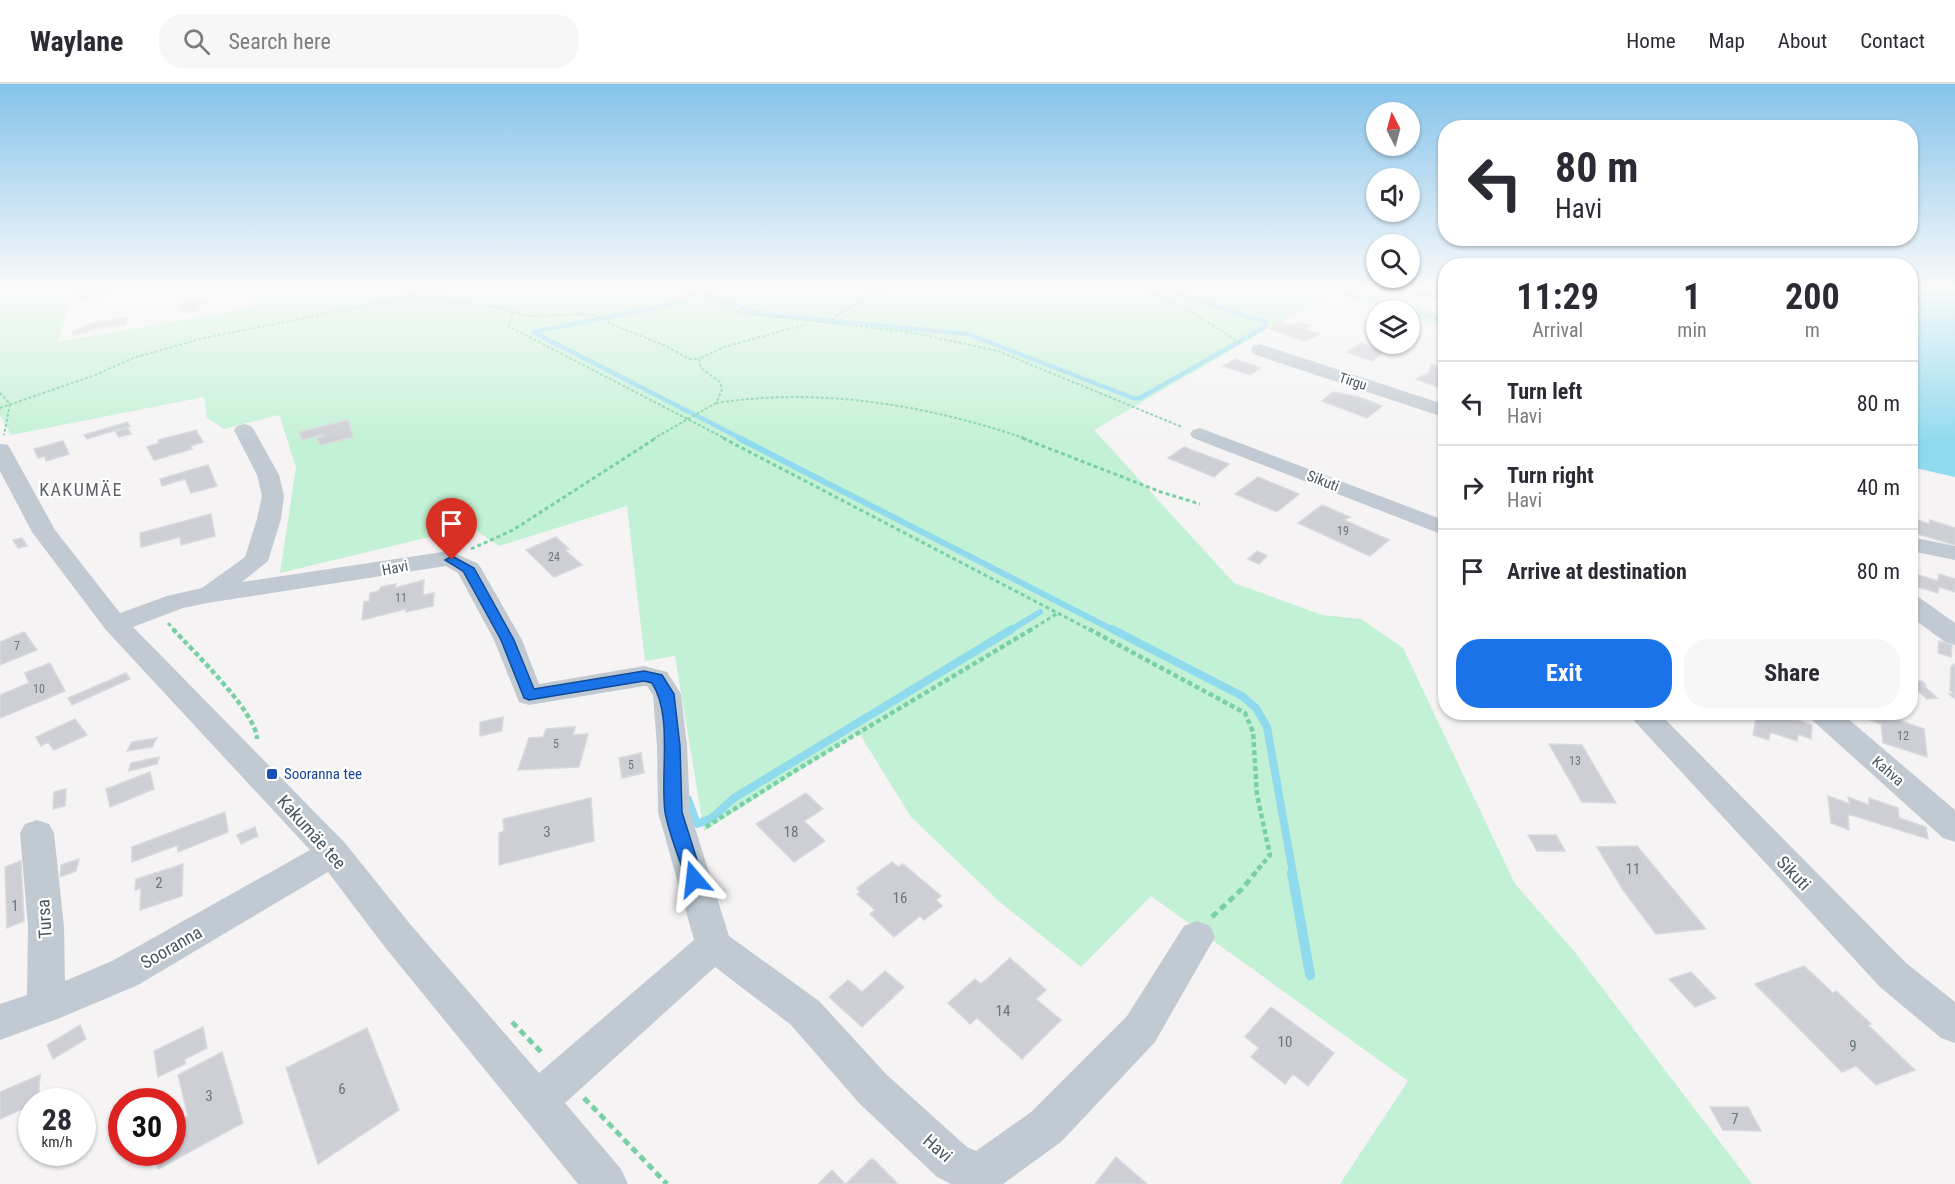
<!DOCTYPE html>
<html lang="en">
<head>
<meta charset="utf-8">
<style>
	body { margin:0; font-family:"Roboto Condensed",sans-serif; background:#f7f7f7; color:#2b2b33; height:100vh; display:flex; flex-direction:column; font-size:22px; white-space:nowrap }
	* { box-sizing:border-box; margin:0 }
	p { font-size:20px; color:#7c7c81 }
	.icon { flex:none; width:33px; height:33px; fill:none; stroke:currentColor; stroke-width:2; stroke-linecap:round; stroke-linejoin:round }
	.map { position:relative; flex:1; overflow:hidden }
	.sheet { position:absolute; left:1438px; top:174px; width:480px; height:462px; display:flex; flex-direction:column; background:#fff; border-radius:24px; box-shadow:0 2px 4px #0004 }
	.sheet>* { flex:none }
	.guide { position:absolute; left:1438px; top:36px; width:480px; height:126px; border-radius:24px; box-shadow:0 2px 4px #0004; background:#fff; color:#2b2b33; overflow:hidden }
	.needle { width:39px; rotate:354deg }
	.tools { position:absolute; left:1366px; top:18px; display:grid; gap:12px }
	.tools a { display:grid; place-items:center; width:54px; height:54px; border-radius:50%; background:#fff; box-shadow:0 2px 4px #0004; font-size:30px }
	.speed { position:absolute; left:18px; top:1004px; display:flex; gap:12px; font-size:30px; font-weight:700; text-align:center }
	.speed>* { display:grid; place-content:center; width:78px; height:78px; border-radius:50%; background:#fff; box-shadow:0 2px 4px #0004; line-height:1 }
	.speed small { font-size:15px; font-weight:400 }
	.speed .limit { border:9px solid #d22; background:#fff; color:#111 }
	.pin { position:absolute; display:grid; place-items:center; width:51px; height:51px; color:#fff; margin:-62px -26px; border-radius:50% 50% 50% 0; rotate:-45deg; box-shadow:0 0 6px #0007 }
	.pin .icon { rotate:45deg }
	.me { position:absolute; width:66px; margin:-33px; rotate:343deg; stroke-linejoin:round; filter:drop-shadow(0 0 4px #0008) }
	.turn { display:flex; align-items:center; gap:21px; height:126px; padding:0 18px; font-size:27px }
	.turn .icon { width:78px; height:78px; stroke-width:2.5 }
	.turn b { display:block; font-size:42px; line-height:51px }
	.eta { display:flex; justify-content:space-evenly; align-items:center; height:102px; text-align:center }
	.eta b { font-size:36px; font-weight:700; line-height:42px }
	.button { display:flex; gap:12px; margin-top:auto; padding:12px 18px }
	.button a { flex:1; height:69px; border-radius:24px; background:#1a73e8; color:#fff; font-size:24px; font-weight:700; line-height:69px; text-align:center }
	.button a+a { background:#f7f7f7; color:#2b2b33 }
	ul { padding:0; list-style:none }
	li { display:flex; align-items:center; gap:18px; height:84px; padding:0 18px; border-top:2px solid #e1e1e2 }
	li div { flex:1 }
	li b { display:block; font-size:22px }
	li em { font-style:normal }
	header { display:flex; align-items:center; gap:36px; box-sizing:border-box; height:84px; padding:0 30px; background:#fff; border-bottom:2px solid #e1e1e2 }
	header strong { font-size:28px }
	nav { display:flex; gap:33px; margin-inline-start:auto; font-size:21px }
	.search { width:420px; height:54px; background:#f7f7f7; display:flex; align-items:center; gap:15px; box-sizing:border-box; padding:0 21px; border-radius:24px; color:#7c7c81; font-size:22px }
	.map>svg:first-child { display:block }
</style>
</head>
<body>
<header>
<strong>Waylane</strong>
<div class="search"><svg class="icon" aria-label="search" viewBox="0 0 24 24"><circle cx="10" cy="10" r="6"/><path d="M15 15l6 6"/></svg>Search here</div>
<nav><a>Home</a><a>Map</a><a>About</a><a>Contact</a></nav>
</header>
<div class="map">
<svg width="1955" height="1100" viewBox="0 0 1955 1100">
	<rect width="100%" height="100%" fill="#f5f3f3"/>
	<path fill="#c3f1d5" d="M0,205H73L58,258L256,223L243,205H1352L1446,231V243L1410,232V226H1393L1331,208L1094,346L1234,499L1322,531L1361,535L1403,564L1515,800L1574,867L1752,1100H1340L1408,997L1151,812L1081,883L1001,819L911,733L859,649L704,747L675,572L645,577L627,422L499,462L471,443L280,489L296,383L279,331L224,345L207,334L204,313L11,351L0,331Z"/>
	<path fill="#90daee" d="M1387,205H1446V218Z
		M1911,205H1955V393L1911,383Z"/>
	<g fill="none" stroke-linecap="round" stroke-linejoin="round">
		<path stroke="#90daee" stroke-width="4.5" d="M691,205L750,227L771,231L968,250L1133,314H1140L1265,243
			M1161,205L1266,238
			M688,217L533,248L742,355"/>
		<path stroke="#90daee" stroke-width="6" d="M739,354L1115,547
			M1009,547L1040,528"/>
		<path stroke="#90daee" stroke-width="8" d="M1112,545L1242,612L1256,624L1267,643L1293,790
			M688,715L697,740L712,734L734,714L1012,545"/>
		<path stroke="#90daee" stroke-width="10" d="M1292,789L1310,891"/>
	</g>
	<path fill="#cdcfd5" stroke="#d7d9de" stroke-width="1.5" d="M77,205H116H112L111,210L74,216Z
		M207,216V220L199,221V226L181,229V220Z
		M128,233L126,240L89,246L87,249L72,251L74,247L92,239Z
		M1281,238L1291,242L1298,238L1310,242L1305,245L1319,250L1305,258L1269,244Z
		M1360,259L1385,267L1372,277L1347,268Z
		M1235,275L1261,284L1250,291L1223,282Z
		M1431,280L1446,285L1445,306L1416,295L1429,289Z
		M1333,308L1359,313L1382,322L1367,334L1322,317Z
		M348,336L353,353L320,361L317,354L324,352L323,350L302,356L299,348Z
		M127,338L130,342L87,355L84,351Z
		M128,344L131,350L119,353L115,347Z
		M196,346L203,358L190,362L192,365L154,376L147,363L159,359L158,356Z
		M63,357L69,370L46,377L45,372L38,374L34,365Z
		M1184,363L1229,380L1214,393L1168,374Z
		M208,381L217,402L191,409L185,395L162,402L160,395Z
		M1258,393L1299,410L1277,428L1235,410Z
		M1322,421L1350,433L1344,436L1389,456L1370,472L1298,439Z
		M211,430L215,452L181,461L180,453L141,463L140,449Z
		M1915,435L1929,440L1930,436L1955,444V461L1911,448Z
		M556,453L569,465L565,466L582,481L554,493L526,466Z
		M22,454L27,462L18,464L13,456Z
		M1257,467L1267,472L1259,480L1248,475Z
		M1911,483L1912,489L1938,497L1939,490L1955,495V508L1939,503L1938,509L1911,501Z
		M424,496L423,511L434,509L433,522L406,528V525L362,536L364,518L369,517L370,509L379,507L381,503L396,500L395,504Z
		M24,548L37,566L0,581V558Z
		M1939,557L1952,561L1951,573L1938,569Z
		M50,579L65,607L0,634V611L29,599L25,589Z
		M1954,580L1955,581V615L1949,610H1954L1950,606L1951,583Z
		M126,589L130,595L72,621L68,614Z
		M1922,597L1926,601H1923L1937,614L1927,615L1911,601V598Z
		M1757,628H1775L1812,641L1811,655L1798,650L1797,657L1770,648L1769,656L1753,651Z
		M1867,628H1877L1924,645L1927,673L1883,659L1881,640L1867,635Z
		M503,633L502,647L480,652V638Z
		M75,635L87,651L54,666L48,658L41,662L36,653Z
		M569,643H575L573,651L588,650L579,683L518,686L529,654L543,653L546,645Z
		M157,654L152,663L127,667L132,658Z
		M1549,660L1582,661L1616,719L1582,718Z
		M641,669L644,689L622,694L619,674Z
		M159,673L157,680L129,687L131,679Z
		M150,688L154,705L110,723L106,705Z
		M66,705L65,722L53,725L54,708Z
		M806,709L823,725L804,737L825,757L794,778L756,740Z
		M1828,712L1850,720L1848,713L1869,721V714L1898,724L1899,734L1926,743L1928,755L1848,730L1849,746L1831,739Z
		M591,714L594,757L499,781V749L504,747L503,735Z
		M225,728L228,748L178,768V761L132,778V763Z
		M255,743L258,752L241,760L237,751Z
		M1528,751H1556L1565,767H1537Z
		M1637,762L1702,840L1706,845L1656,850L1623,806L1597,763Z
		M79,775L76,787L60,793L61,781Z
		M21,777L24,837L7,844L5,783Z
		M892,778L898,783L903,780L941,812L936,816L942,822L924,836L920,832L894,853L870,830L875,826L857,810L860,808L857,804Z
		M183,780L182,812L140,826L141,804L135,806L136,795Z
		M1010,874L1046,906L1036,915L1061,936L1022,975L977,934L970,940L948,919L975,895L981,900Z
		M1804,882L1833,909L1836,907L1871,940L1868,941L1915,986L1876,1001L1856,982L1842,988L1755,900Z
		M885,887L904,903L862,943L829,913L848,896L862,908Z
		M1691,888L1716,914L1695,923L1669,895Z
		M1271,923L1334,969L1308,1002L1293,990L1285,1000L1251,973L1259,964L1245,953Z
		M80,941L86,955L53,975L47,961Z
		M203,943L207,964L185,975V980L158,993L154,967Z
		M367,944L399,1026L318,1080L286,984Z
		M222,968L243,1039L158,1085L154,1068H172V1041L188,1032L178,991Z
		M40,991L38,1017H32V1021L0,1035V1008Z
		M1710,1023H1748L1761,1047L1723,1046Z
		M1116,1073L1147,1100H1095Z
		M872,1074L898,1100H846Z
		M832,1086L845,1100H818Z"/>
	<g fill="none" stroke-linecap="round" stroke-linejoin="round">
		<path stroke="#7ad0a6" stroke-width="2" stroke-dasharray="3 2" stroke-linecap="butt" d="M675,205L742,229L909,248L998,267L1182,343
			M1141,205L1179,220L1242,260
			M1317,205H1329L1405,226
			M398,215L446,217L507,224L513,229L508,242L726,355
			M1410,227L1446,236
			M512,228L530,232L586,230L610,236L609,239L666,262L689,275H699
			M828,239L844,226L886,205
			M0,309L10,320L4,351
			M716,319C821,303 927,321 1027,355
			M0,324L95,291L133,274L200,255L398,215L410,210L448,205
			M653,355L716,319L722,306L720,298L701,284L699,275L724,263L807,240"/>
		<path stroke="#7ad0a6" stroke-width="3" stroke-dasharray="4 3" stroke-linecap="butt" d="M723,354L1092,547
			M1022,354L1161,408L1200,420
			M471,465L513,446L656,354
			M168,539L175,547
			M1029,547L1058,529"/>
		<path stroke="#7ad0a6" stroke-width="4.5" stroke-dasharray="5 3" stroke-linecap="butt" d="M173,545C193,567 257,629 257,655
			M1089,545L1245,629L1253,648L1257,711L1270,771L1254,790
			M706,743L793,688L1032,545"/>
		<path stroke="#7ad0a6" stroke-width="5" stroke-dasharray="7 4.5" stroke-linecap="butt" d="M1212,833L1242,805L1255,789
			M512,938L544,971
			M584,1014L667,1100"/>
		<path fill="#c1cad2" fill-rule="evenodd" d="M1260,260L1446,321V334L1253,270L1251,266L1253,262Z
			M244,340L251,342L254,346L279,391L284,412L281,435L268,477L242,498L449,467L477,479L481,484L522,556L539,600L644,582L667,588L681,610L687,662L690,728L729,852L819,917L887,991L967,1063L976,1067L1031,1028L1127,932L1184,842L1197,837L1210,842L1215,853L1155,958L1061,1058L1003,1100H951L937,1093L859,1019L791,941L715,883L565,1019L621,1085L628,1100H578L384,862L328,788L138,901L60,934L0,956V920L27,911L28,843L20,749L25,740L37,736L49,740L54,749L64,843L65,897L112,877L310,766L106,546L32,448L0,387V360L8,361L11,366L55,446L120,529L167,512L202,504L245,473L257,435L262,412L257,391L234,346L237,342ZM446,482L458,489L494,556L519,618L529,621L644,602H647L653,611L657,662L658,728L694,856L539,989L410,840L345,759L133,543L183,524L207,519Z
			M1200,344L1446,437V452L1193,354L1190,350L1193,346Z
			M1911,453L1955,462V476L1911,467Z
			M1911,512L1920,514L1955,539V561L1945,558L1911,533Z
			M1626,628H1658L1906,879L1955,918V959L1941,954L1880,903Z
			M1807,628H1840L1955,726V758L1943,754L1811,635Z"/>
	</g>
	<linearGradient id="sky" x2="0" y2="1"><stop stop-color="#85c3ea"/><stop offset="0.57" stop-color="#fafafa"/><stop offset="1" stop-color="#fafafa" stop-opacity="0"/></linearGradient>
	<rect width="1955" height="359" fill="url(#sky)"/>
	<path fill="#1a73e8" stroke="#114b97" stroke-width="1.5" d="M452,472L474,484L514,556L534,605L644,587L662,591L674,610L680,662L682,728L703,795L701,800L694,802L688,800L686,795C679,774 669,750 665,728C660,690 673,631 652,599L644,597L529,616L524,614L501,556L463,487L445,476Z"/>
	<rect fill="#1a4fb4" stroke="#fff" stroke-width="2" x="266" y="684" width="12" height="12" rx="3"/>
	<g text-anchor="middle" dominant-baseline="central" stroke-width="4.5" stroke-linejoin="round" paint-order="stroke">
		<g font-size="12" fill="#6b747e">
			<text x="1343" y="447">19</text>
			<text x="554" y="473">24</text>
			<text x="401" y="514">11</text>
			<text x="17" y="562">7</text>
			<text x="39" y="605">10</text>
			<text x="1903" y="652">12</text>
			<text x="556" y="660">5</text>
			<text x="1575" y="677">13</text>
			<text x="631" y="681">5</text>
		</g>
		<g font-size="14" fill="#4a5661" stroke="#fff">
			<text transform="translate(1353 297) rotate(18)">Tirgu</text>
		</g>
		<g font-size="15" fill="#4a5661" stroke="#fff">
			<text transform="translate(1323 397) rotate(21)">Sikuti</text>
			<text transform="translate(395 484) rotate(-11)">Havi</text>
			<text transform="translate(1888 687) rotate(41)">Kahva</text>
		</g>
		<g font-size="15" fill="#164399" stroke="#fff" text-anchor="start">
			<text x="284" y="690">Sooranna tee</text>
		</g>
		<g font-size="15" fill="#6b747e">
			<text x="547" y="748">3</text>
			<text x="791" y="748">18</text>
			<text x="1633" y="785">11</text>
			<text x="159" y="799">2</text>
			<text x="900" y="814">16</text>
			<text x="15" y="822">1</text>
			<text x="1003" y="927">14</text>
			<text x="1285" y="958">10</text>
			<text x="1853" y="962">9</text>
			<text x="342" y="1005">6</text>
			<text x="209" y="1012">3</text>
			<text x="1735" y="1035">7</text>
		</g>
		<g font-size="18" letter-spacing="1.5" fill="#5f6368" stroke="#fff">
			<text x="81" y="405">KAKUMÄE</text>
		</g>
		<g font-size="18" fill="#4a5661" stroke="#fff">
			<text transform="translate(312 748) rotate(48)">Kakumäe tee</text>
			<text transform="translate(1794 789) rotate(46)">Sikuti</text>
			<text transform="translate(44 835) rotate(-94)">Tursa</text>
			<text transform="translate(171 863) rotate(-30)">Sooranna</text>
			<text transform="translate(938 1064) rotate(41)">Havi</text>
		</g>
	</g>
</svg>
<div class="tools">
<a><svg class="needle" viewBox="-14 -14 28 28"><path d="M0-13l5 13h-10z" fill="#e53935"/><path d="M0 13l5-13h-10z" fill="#7c7c81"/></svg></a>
<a><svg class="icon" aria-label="sound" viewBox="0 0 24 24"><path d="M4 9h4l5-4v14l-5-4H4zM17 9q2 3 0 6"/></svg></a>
<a><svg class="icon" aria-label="search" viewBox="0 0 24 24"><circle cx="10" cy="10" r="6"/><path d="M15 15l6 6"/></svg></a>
<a><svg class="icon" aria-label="layers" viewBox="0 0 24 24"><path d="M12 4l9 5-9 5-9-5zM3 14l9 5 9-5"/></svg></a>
</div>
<div class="speed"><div>28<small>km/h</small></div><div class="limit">30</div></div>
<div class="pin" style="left:452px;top:476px;background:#d93025"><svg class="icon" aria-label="arrive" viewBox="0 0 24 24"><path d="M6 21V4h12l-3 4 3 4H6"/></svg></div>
<svg class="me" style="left:694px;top:795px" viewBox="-20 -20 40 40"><path d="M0-17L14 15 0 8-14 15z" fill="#1a73e8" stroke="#fff" stroke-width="4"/></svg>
<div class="guide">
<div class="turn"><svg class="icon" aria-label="left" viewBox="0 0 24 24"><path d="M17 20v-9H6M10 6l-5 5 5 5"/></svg><div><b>80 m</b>Havi</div></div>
</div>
<section class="sheet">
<div class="eta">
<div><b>11:29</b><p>Arrival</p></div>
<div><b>1</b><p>min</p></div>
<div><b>200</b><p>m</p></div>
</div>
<ul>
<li><svg class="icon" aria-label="left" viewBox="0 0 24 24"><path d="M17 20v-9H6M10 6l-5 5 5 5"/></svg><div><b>Turn left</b><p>Havi</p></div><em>80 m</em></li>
<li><svg class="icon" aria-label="right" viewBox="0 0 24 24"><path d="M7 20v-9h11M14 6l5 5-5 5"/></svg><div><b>Turn right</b><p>Havi</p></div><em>40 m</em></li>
<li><svg class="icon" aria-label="arrive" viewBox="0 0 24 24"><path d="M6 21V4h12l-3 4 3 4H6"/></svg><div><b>Arrive at destination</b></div><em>80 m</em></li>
</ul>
<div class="button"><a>Exit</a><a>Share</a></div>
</section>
</div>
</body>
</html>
